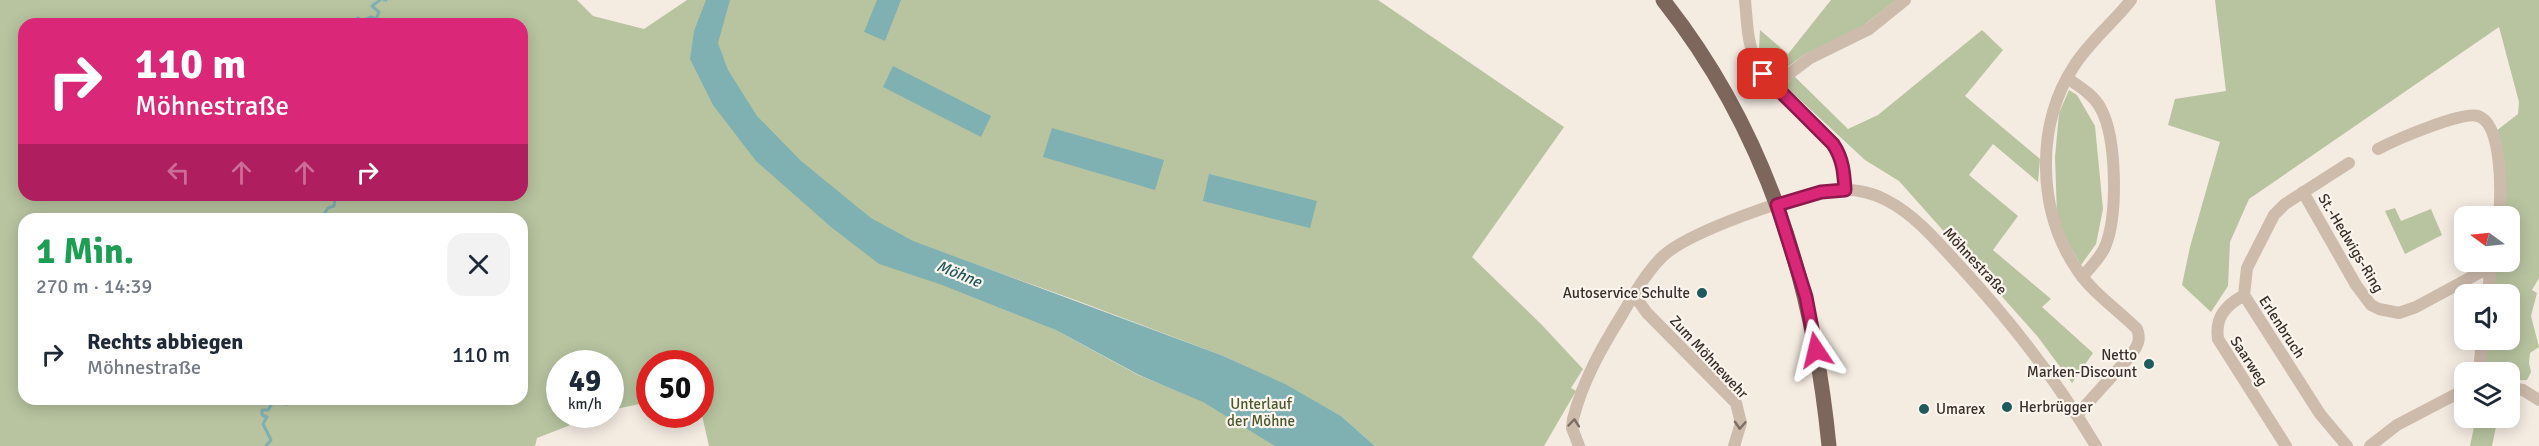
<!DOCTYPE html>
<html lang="de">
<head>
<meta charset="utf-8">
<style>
	body { margin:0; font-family:Signika,sans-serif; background:#f2f2f3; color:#1f2937; height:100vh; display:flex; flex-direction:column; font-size:22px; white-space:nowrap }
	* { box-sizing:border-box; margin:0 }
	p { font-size:20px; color:#747a83 }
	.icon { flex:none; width:33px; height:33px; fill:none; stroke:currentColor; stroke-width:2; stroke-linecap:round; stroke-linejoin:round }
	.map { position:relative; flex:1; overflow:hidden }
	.side { position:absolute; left:18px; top:213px; width:510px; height:192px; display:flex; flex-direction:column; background:#fff; border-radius:18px; box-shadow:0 3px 15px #0003 }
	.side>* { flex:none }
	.guide { position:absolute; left:18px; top:18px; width:510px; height:183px; border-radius:18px; box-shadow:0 3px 15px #0003; background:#db2777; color:#fff; overflow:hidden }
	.needle { width:39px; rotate:285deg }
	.fabs { position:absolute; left:2454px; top:206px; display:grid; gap:12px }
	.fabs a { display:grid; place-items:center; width:66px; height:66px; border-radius:12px; background:#fff; box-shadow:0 3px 15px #0003; font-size:30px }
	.speed { position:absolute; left:546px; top:350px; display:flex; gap:12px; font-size:30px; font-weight:700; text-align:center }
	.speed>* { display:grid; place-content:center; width:78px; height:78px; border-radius:50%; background:#fff; box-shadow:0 3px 15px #0003; line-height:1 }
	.speed small { font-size:15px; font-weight:400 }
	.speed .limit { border:9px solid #d22; background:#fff; color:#111 }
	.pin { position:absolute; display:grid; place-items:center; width:51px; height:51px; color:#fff; margin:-26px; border-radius:12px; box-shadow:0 3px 9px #0006 }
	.me { position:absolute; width:66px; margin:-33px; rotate:350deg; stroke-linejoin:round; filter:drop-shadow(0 0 4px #0008) }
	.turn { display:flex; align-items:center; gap:21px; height:126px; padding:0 18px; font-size:27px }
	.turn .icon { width:78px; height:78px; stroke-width:2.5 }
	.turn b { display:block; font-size:42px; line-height:51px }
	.lanes { display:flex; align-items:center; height:57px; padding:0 18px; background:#0003; justify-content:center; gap:30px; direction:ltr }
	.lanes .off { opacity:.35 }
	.round { display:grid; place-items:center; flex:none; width:63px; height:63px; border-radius:18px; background:#f2f2f3 }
	.head { display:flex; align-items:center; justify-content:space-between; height:102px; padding:0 18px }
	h1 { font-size:36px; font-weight:700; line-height:45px; color:#1e9e55 }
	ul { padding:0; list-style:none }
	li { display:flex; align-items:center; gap:18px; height:78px; padding:0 18px }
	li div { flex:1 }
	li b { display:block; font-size:22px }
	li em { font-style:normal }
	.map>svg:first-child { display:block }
</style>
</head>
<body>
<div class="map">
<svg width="2539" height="446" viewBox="0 0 2539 446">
	<rect width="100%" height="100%" fill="#f4ebe1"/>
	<path fill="#b8c4a0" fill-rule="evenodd" d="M0,0H577L593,16L644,29L687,0H1378L1564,127L1472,257L1541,324L1583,369L1571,388L1576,391L1544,446H1375L1341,416L1269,377L1368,446H709L701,411L700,363H650L649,402L611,410L610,363H560V414H599L537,438L535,446H0ZM24,24H522V195H24ZM24,219H522V399H24ZM916,243L1078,301L1221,355L1260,373ZM1056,330L1193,397L1138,375Z
		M1831,0H1896L1859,29L1807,53L1776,75L1759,49L1760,30L1788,54Z
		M2215,0H2539V278L2532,290L2537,293L2531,316L2539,347L2530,353L2529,363L2531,372L2527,380H2510V372H2482L2485,339H2510V294H2490L2496,261H2510V216H2502L2496,131L2518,114L2519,102L2499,27L2249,199L2230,242L2228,286L2211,312L2182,285L2190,247L2220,142L2168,125L2175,99L2226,91Z
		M1982,30L2003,50L1965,96L2040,159L2038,182L1993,144L1969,175L2018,216L1993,250L2051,299L2042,307L2093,353L2072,383L2038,337L1899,181L1865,160L1785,86L1794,76L1848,129L1878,115Z
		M2069,90L2077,95L2095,126L2103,209L2096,244L2081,265L2068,243L2057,216L2055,157L2059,113Z
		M2395,208L2401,221L2431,209L2442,235L2405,254L2385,211Z
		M2476,417H2498L2492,446H2470Z"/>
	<path fill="#7fb0b2" d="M706,0H730L718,43L728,70L757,116L801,161L871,218L913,241L1221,355L1285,384L1341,416L1375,446H1275L1203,402L1139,375L1056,330L942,285L879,264L831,227L756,161L713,105L690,59L694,31Z
		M877,0H901L885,41L864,32Z
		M893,66L991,116L981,137L883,87Z
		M1052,128L1164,160L1155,190L1043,157Z
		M1209,174L1317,201L1310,228L1203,201Z"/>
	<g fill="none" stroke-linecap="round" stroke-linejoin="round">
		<path stroke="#7fb0b2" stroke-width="3" d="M384,0H386
			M350,24L358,18L362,21L371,17L376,19L379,12L372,6L380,0
			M310,219L317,215L318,219
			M321,219L328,208L334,206L335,199L347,198L349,195
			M281,399L284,404H287L288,399
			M266,446L271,440L263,424L267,417L262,415V410H268L275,399"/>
		<path stroke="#cdbbac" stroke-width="12" d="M1745,0C1747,20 1747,41 1755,59C1768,91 1810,118 1833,144C1843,159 1844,173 1845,190
			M2067,78C2080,87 2094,95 2101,109C2117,139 2118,216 2105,247C2100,258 2090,268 2082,277
			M1773,86L1810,58L1869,29L1905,0
			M2378,149C2395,140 2462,111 2478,116C2503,124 2501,195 2499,216
			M2303,192L2356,285L2371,305L2379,309L2399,313L2416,307L2490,267
			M2488,294L2491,262
			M1634,295L1647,313L1736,403L1741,423L1734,446
			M2244,295C2225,306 2215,317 2218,339L2286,446
			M2479,372L2482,339
			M2510,388L2523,390L2539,400
			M2077,415L2132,354C2138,345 2141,339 2137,329C2118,310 2093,293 2078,271C2037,212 2035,126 2074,66C2090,41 2113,23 2131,0
			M1579,446L1572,428L1573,419C1583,380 1602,347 1623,313C1634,294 1646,273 1662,257C1686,233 1793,195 1829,191C1848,188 1869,191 1886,200C1914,214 1936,240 1957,263C2010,320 2056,379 2096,446
			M2347,446L2320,414L2244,295L2247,268L2274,215L2285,204L2349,163
			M2370,446L2397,425L2464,390"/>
		<path stroke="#7d675c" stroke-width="15" d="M1663,0C1766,130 1813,282 1829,446"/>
	</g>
	<defs><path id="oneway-chevron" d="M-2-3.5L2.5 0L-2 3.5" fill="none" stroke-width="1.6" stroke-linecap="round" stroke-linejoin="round" transform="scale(1.5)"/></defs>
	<g stroke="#7d6f65">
		<use href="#oneway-chevron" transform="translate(1574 423) rotate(-85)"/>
		<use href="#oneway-chevron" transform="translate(1740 425) rotate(93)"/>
	</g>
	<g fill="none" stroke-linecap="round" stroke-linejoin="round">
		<defs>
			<path id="route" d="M1763,74L1833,144C1843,159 1844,173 1845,190L1821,192L1777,205L1806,297L1816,350"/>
		</defs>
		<use href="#route" stroke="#8e194d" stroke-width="15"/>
		<use href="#route" stroke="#db2777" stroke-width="10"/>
	</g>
	<g fill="#1f5a5e" stroke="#fbf5ee" stroke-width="2">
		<circle cx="1702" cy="293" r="6"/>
		<circle cx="2149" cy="364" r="6"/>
		<circle cx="2007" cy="407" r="6"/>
		<circle cx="1924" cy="409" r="6"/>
	</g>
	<g text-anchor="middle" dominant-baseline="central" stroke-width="4.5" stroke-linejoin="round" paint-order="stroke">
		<g font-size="15" fill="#3b302b" stroke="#fbf5ee">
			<text transform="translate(2351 243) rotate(59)">St.-Hedwigs-Ring</text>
			<text transform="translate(1975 261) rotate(47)">Möhnestraße</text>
			<text transform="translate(2282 327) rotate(57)">Erlenbruch</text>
			<text transform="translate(1709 357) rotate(47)">Zum Möhnewehr</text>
			<text transform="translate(2249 361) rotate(57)">Saarweg</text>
		</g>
		<g font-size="15" fill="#3b302b" stroke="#fbf5ee" text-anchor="end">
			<text x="1690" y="293">Autoservice Schulte</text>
			<text x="2137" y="355">Netto<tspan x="2137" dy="17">Marken-Discount</tspan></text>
			<text x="2019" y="407" text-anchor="start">Herbrügger</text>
			<text x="1936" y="409" text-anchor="start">Umarex</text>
		</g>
		<g font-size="15" fill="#4a5a2e" stroke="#fbf5ee">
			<text x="1261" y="404">Unterlauf<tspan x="1261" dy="17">der Möhne</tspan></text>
		</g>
		<g font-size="16" font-style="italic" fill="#1f5a5e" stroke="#fbf5ee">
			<text transform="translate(959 274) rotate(22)">Möhne</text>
		</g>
	</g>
</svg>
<div class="fabs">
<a><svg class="needle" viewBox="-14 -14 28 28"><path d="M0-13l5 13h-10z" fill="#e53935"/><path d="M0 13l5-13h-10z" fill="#747a83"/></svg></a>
<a><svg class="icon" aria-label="sound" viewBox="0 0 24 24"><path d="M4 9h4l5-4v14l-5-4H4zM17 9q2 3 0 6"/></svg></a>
<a><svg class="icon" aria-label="layers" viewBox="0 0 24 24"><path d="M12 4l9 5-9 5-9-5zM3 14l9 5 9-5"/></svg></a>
</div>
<div class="speed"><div>49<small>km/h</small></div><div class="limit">50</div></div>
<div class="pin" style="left:1763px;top:74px;background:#d93025"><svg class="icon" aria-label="arrive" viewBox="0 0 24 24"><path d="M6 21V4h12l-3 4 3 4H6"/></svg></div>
<svg class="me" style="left:1816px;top:350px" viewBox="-20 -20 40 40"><path d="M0-17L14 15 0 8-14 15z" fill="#db2777" stroke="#fff" stroke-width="4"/></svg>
<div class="guide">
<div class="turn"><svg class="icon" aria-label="right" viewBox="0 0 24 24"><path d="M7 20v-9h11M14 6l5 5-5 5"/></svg><div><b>110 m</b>Möhnestraße</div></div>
<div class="lanes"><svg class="icon off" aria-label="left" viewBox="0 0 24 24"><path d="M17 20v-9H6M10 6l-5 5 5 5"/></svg><svg class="icon off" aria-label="ahead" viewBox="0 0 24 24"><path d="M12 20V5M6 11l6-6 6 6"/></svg><svg class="icon off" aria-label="ahead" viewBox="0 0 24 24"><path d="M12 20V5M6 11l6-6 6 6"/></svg><svg class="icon" aria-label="right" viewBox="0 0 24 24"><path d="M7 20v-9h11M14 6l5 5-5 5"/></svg></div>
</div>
<section class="side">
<div class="head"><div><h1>1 Min.</h1><p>270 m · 14:39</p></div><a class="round"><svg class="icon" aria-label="close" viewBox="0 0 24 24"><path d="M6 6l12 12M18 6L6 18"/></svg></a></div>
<ul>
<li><svg class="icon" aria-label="right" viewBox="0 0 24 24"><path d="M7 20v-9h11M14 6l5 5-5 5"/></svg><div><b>Rechts abbiegen</b><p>Möhnestraße</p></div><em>110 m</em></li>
</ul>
</section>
</div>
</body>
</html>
